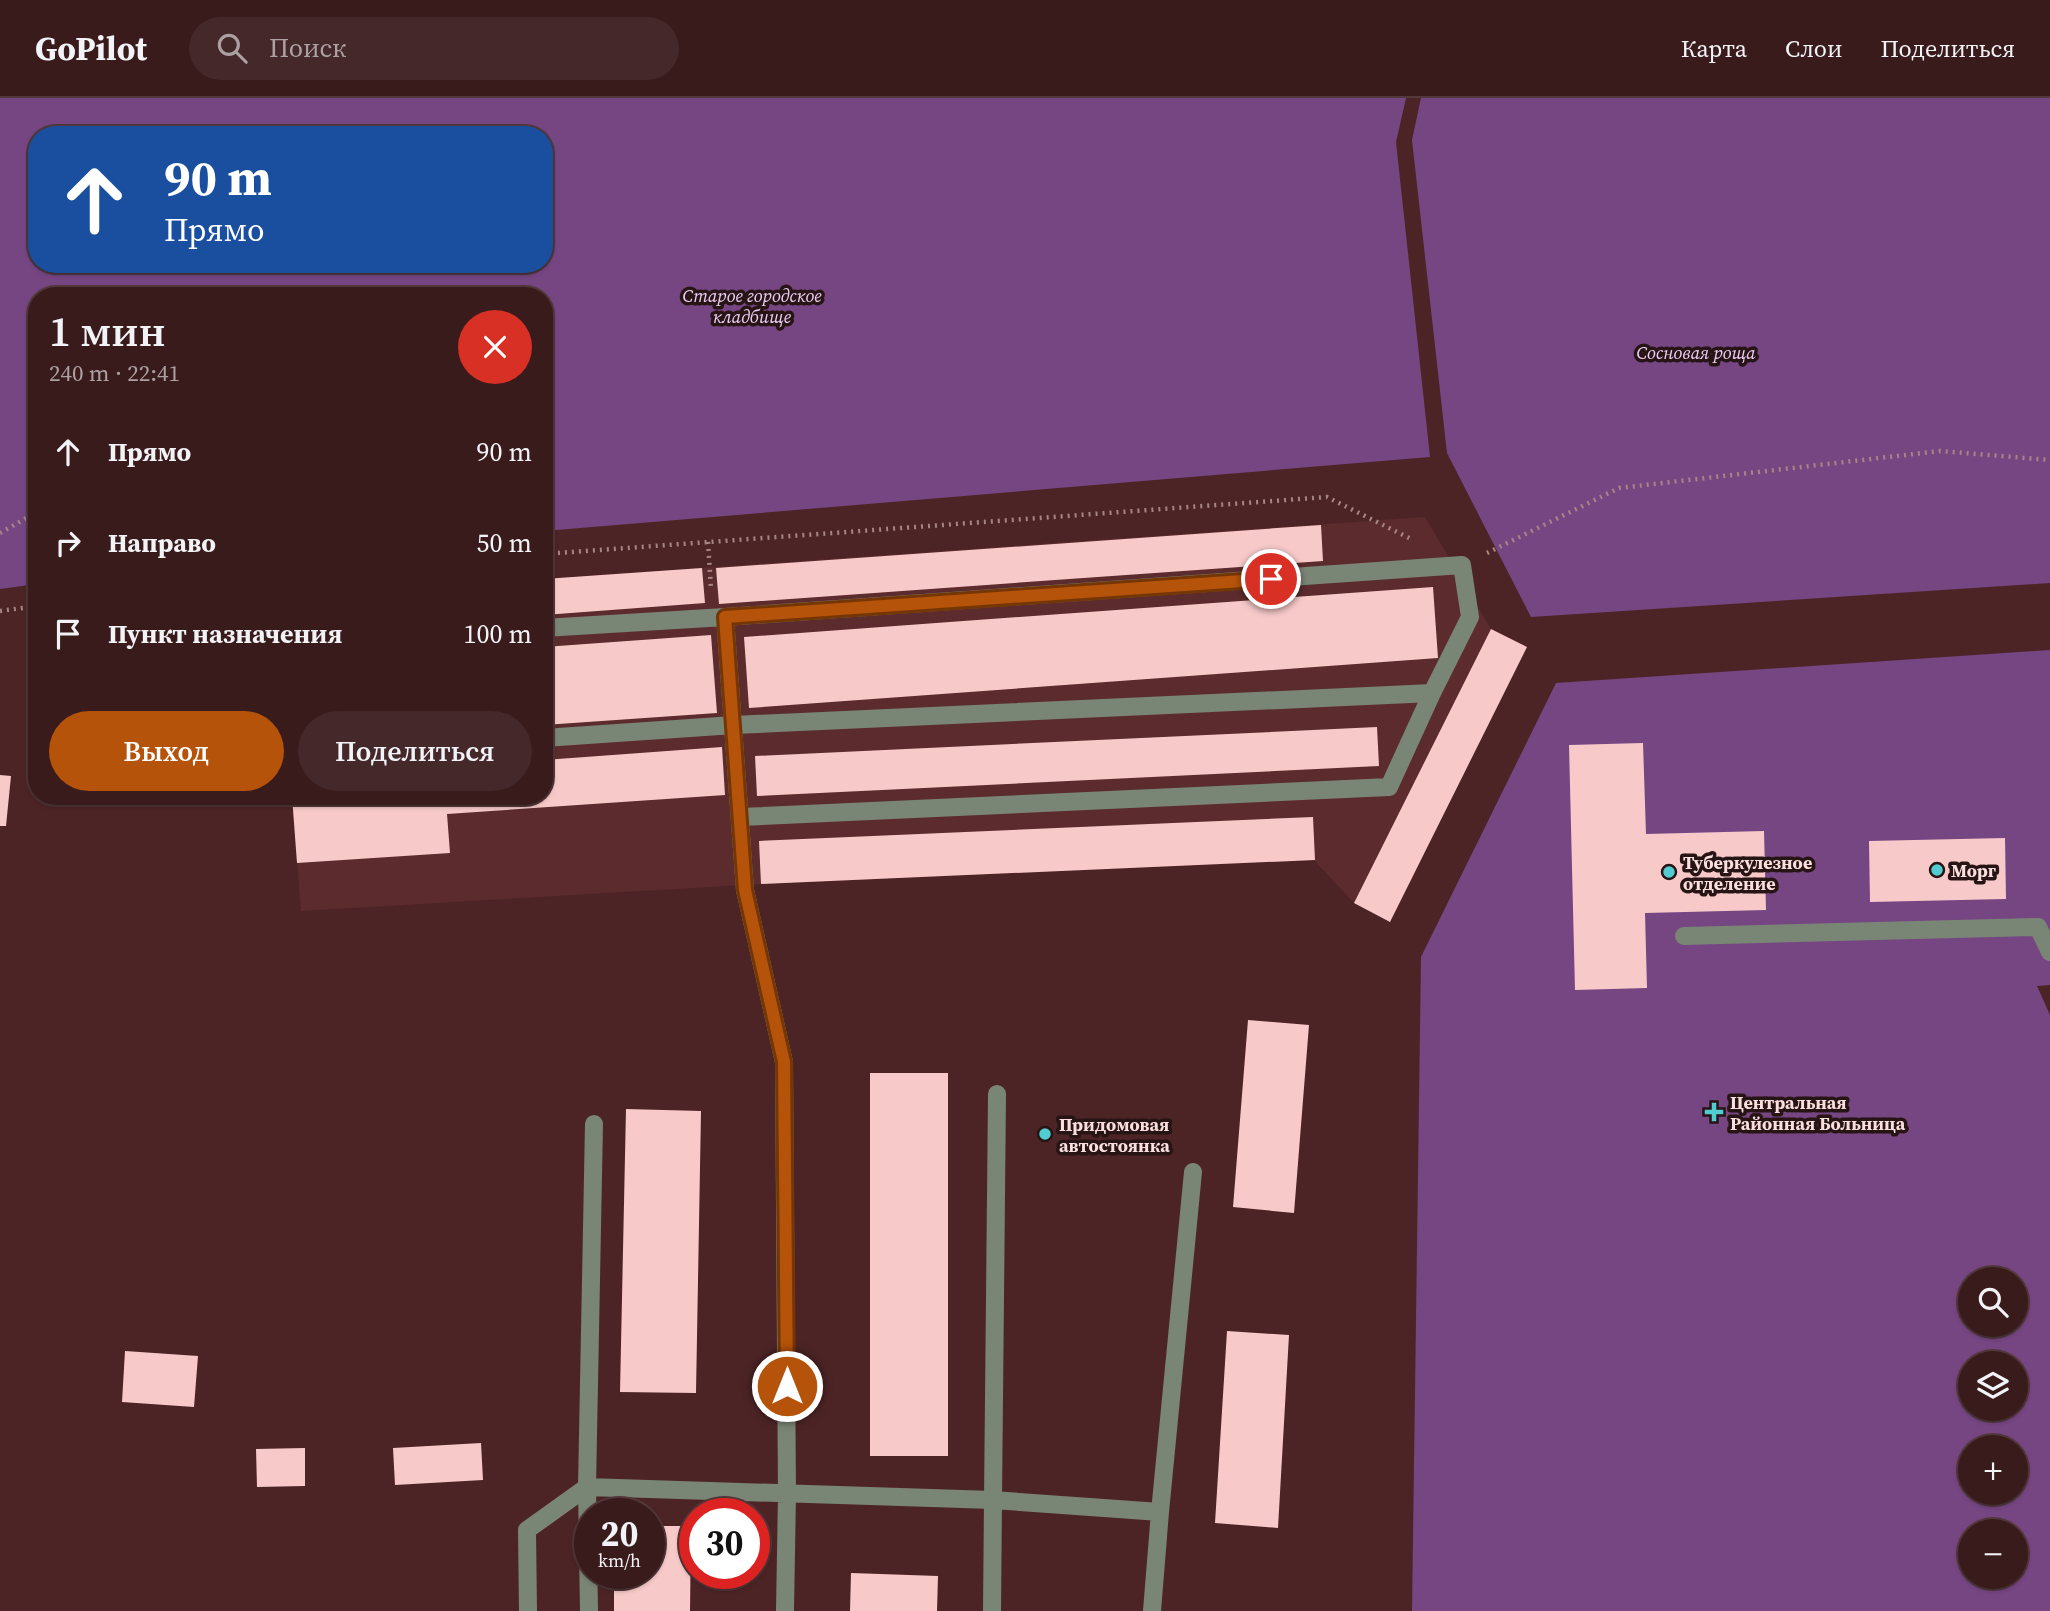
<!DOCTYPE html>
<html lang="ru">
<head>
<meta charset="utf-8">
<style>
	body { margin:0; font-family:"Source Serif 4",serif; background:#452829; color:#f1f3f6; height:100vh; display:flex; flex-direction:column; font-size:26px; white-space:nowrap }
	* { box-sizing:border-box; margin:0 }
	p { font-size:23px; color:#aba1a3 }
	.icon { flex:none; width:38px; height:38px; fill:none; stroke:currentColor; stroke-width:2; stroke-linecap:round; stroke-linejoin:round }
	.map { position:relative; flex:1; overflow:hidden }
	.sheet { position:absolute; left:28px; top:189px; width:525px; height:518px; display:flex; flex-direction:column; background:#3a1b1c; border-radius:28px; box-shadow:0 2px 5px #0004,0 0 0 2px #54393b }
	.sheet>* { flex:none }
	.hud { position:absolute; left:28px; top:28px; width:525px; height:147px; border-radius:28px; box-shadow:0 2px 5px #0004,0 0 0 2px #54393b; background:#1a4fa0; color:#fff; overflow:hidden }
	.tools { position:absolute; left:1958px; top:1169px; display:grid; gap:14px }
	.tools a { display:grid; place-items:center; width:70px; height:70px; border-radius:50%; background:#3a1b1c; box-shadow:0 2px 5px #0004,0 0 0 2px #54393b; font-size:35px }
	.speed { position:absolute; left:574px; top:1400px; display:flex; gap:14px; font-size:35px; font-weight:700; text-align:center }
	.speed>* { display:grid; place-content:center; width:91px; height:91px; border-radius:50%; background:#3a1b1c; box-shadow:0 2px 5px #0004,0 0 0 2px #54393b; line-height:1 }
	.speed small { font-size:18px; font-weight:400 }
	.speed .limit { border:10px solid #d22; background:#fff; color:#111 }
	.pin { position:absolute; display:grid; place-items:center; width:60px; height:60px; color:#fff; margin:-30px; border:4px solid #fff; border-radius:50%; box-shadow:0 2px 7px #0007 }
	.me { position:absolute; width:77px; margin:-38px; rotate:0deg; stroke-linejoin:round; filter:drop-shadow(0 0 5px #0008) }
	.turn { display:flex; align-items:center; gap:24px; height:147px; padding:0 21px; font-size:32px }
	.turn .icon { width:91px; height:91px; stroke-width:2.5 }
	.turn b { display:block; font-size:49px; line-height:60px }
	.round { display:grid; place-items:center; flex:none; width:74px; height:74px; border-radius:37px; background:#452829 }
	.head { display:flex; align-items:center; justify-content:space-between; height:119px; padding:0 21px }
	h1 { font-size:42px; font-weight:600; line-height:52px }
	.button { display:flex; gap:14px; margin-top:auto; padding:14px 21px }
	.button a { flex:1; height:80px; border-radius:42px; background:#b45309; color:#fff; font-size:28px; font-weight:600; line-height:80px; text-align:center }
	.button a+a { background:#452829; color:#f1f3f6 }
	ul { padding:0; list-style:none }
	li { display:flex; align-items:center; gap:21px; height:91px; padding:0 21px }
	li div { flex:1 }
	li b { display:block; font-size:26px }
	li em { font-style:normal }
	header { display:flex; align-items:center; gap:42px; box-sizing:border-box; height:98px; padding:0 35px; background:#3a1b1c; border-bottom:2px solid #54393b }
	header strong { font-size:33px }
	nav { display:flex; gap:38px; margin-inline-start:auto; font-size:24px }
	.search { width:490px; height:63px; background:#452829; display:flex; align-items:center; gap:18px; box-sizing:border-box; padding:0 24px; border-radius:38px; color:#aba1a3; font-size:26px }
	.map>svg:first-child { display:block }
</style>
</head>
<body>
<header>
<strong>GoPilot</strong>
<div class="search"><svg class="icon" aria-label="search" viewBox="0 0 24 24"><circle cx="10" cy="10" r="6"/><path d="M15 15l6 6"/></svg>Поиск</div>
<nav><a>Карта</a><a>Слои</a><a>Поделиться</a></nav>
</header>
<div class="map">
<svg width="2050" height="1513" viewBox="0 0 2050 1513">
	<rect width="100%" height="100%" fill="#4d2426"/>
	<path fill="#5c2b2d" d="M1425,419L1491,531L1527,549L1390,824L1354,805L1314,762L761,786L301,813L292,698H544V481Z"/>
	<path fill="#764683" fill-rule="evenodd" d="M0,0H1406L1396,44L1430,359L544,433V198H37V486L0,491ZM37,37H544V166H37Z
		M1421,0H2050V485L1531,519L1447,355L1412,42Z
		M2050,552V887L2037,888L2050,917V1513H1412L1421,859L1556,585ZM1970,1181H2016V1227H1970ZM1970,1265H2016V1311H1970ZM1970,1349H2016V1395H1970ZM1970,1433H2016V1479H1970Z"/>
	<path fill="#f7cac9" d="M1321,427L1323,463L719,506L716,470Z
		M702,470L705,505L544,517V481Z
		M1433,489L1438,560L749,610L744,539Z
		M1491,531L1527,549L1390,824L1354,805Z
		M711,537L717,615L544,627V549Z
		M1377,629L1379,668L757,698L755,658Z
		M1643,645L1646,736L1764,733L1766,812L1645,815L1647,890L1575,892L1569,647Z
		M722,649L725,697L447,716L450,755L297,765L292,698H544V662Z
		M0,677L11,678L6,728H0Z
		M1313,719L1315,762L761,786L759,743Z
		M2005,740L2006,801L1870,804L1869,743Z
		M1248,922L1309,927L1294,1115L1233,1109Z
		M870,975H948V1358H870Z
		M626,1011L701,1013L696,1295L620,1294Z
		M1227,1233L1289,1237L1278,1430L1215,1425Z
		M125,1253L198,1258L194,1309L122,1304Z
		M481,1345L483,1382L395,1387L393,1350Z
		M305,1350V1388L257,1389L256,1351Z
		M649,1428H691L690,1513H614V1475H649Z
		M851,1475L938,1478L937,1513H850Z"/>
	<g fill="none" stroke-linecap="round" stroke-linejoin="round">
		<path stroke="#a78485" stroke-width="4.5" stroke-dasharray="2 5" stroke-linecap="butt" d="M0,435L37,414
			M708,444L711,491
			M1487,455L1619,390L1940,353L2050,362
			M544,456L1327,399L1411,441
			M0,513L37,508"/>
		<path stroke="#798575" stroke-width="18" d="M725,519L745,792L784,964L787,1396L785,1513
			M544,530L725,519L1462,467L1470,519L1432,595
			M544,640L734,627L1432,595L1389,689L740,719
			M1684,838L2038,829L2050,854
			M528,1513L527,1432L587,1389L594,1026
			M589,1513L587,1389L993,1402L997,996
			M992,1513L993,1402L1160,1414
			M1152,1513L1160,1414L1193,1074"/>
	</g>
	<g fill="none" stroke-linecap="round" stroke-linejoin="round">
		<defs>
			<path id="route" d="M787,1288L784,964L745,792L725,519L1271,481"/>
		</defs>
		<use href="#route" stroke="#753606" stroke-width="18"/>
		<use href="#route" stroke="#b45309" stroke-width="12"/>
	</g>
	<g fill="#51ccd1" stroke="#271414" stroke-width="2.5">
		<circle cx="1937" cy="772" r="7"/>
		<circle cx="1669" cy="774" r="7"/>
		<path d="M1710.5 1003.5h7v7h7v7h-7v7h-7v-7h-7v-7h7z"/>
		<circle cx="1045" cy="1036" r="7"/>
	</g>
	<g text-anchor="middle" dominant-baseline="central" stroke-width="7" stroke-linejoin="round" paint-order="stroke">
		<g font-size="18" font-style="italic" fill="#eecef7" stroke="#271414">
			<text x="752" y="197">Старое городское<tspan x="752" dy="21">кладбище</tspan></text>
			<text x="1696" y="254">Сосновая роща</text>
		</g>
		<g font-size="18" font-weight="bold" fill="#fbdfdf" stroke="#271414" text-anchor="start">
			<text x="1683" y="764">Туберкулезное<tspan x="1683" dy="21">отделение</tspan></text>
			<text x="1951" y="772">Морг</text>
			<text x="1730" y="1004">Центральная<tspan x="1730" dy="21">Районная Больница</tspan></text>
			<text x="1059" y="1026">Придомовая<tspan x="1059" dy="21">автостоянка</tspan></text>
		</g>
	</g>
</svg>
<div class="tools">
<a><svg class="icon" aria-label="search" viewBox="0 0 24 24"><circle cx="10" cy="10" r="6"/><path d="M15 15l6 6"/></svg></a>
<a><svg class="icon" aria-label="layers" viewBox="0 0 24 24"><path d="M12 4l9 5-9 5-9-5zM3 14l9 5 9-5"/></svg></a>
<a>+</a>
<a>−</a>
</div>
<div class="speed"><div>20<small>km/h</small></div><div class="limit">30</div></div>
<div class="pin" style="left:1271px;top:481px;background:#d93025"><svg class="icon" aria-label="arrive" viewBox="0 0 24 24"><path d="M6 21V4h12l-3 4 3 4H6"/></svg></div>
<svg class="me" style="left:787px;top:1288px" viewBox="-20 -20 40 40"><circle r="17" fill="#b45309" stroke="#fff" stroke-width="3"/><path d="M0-11L8 9 0 5-8 9z" fill="#fff"/></svg>
<div class="hud">
<div class="turn"><svg class="icon" aria-label="ahead" viewBox="0 0 24 24"><path d="M12 20V5M6 11l6-6 6 6"/></svg><div><b>90 m</b>Прямо</div></div>
</div>
<section class="sheet">
<div class="head"><div><h1>1 мин</h1><p>240 m · 22:41</p></div><a class="round" style="background:#d93025;color:#fff"><svg class="icon" aria-label="close" viewBox="0 0 24 24"><path d="M6 6l12 12M18 6L6 18"/></svg></a></div>
<ul>
<li><svg class="icon" aria-label="ahead" viewBox="0 0 24 24"><path d="M12 20V5M6 11l6-6 6 6"/></svg><div><b>Прямо</b></div><em>90 m</em></li>
<li><svg class="icon" aria-label="right" viewBox="0 0 24 24"><path d="M7 20v-9h11M14 6l5 5-5 5"/></svg><div><b>Направо</b></div><em>50 m</em></li>
<li><svg class="icon" aria-label="arrive" viewBox="0 0 24 24"><path d="M6 21V4h12l-3 4 3 4H6"/></svg><div><b>Пункт назначения</b></div><em>100 m</em></li>
</ul>
<div class="button"><a>Выход</a><a>Поделиться</a></div>
</section>
</div>
</body>
</html>
